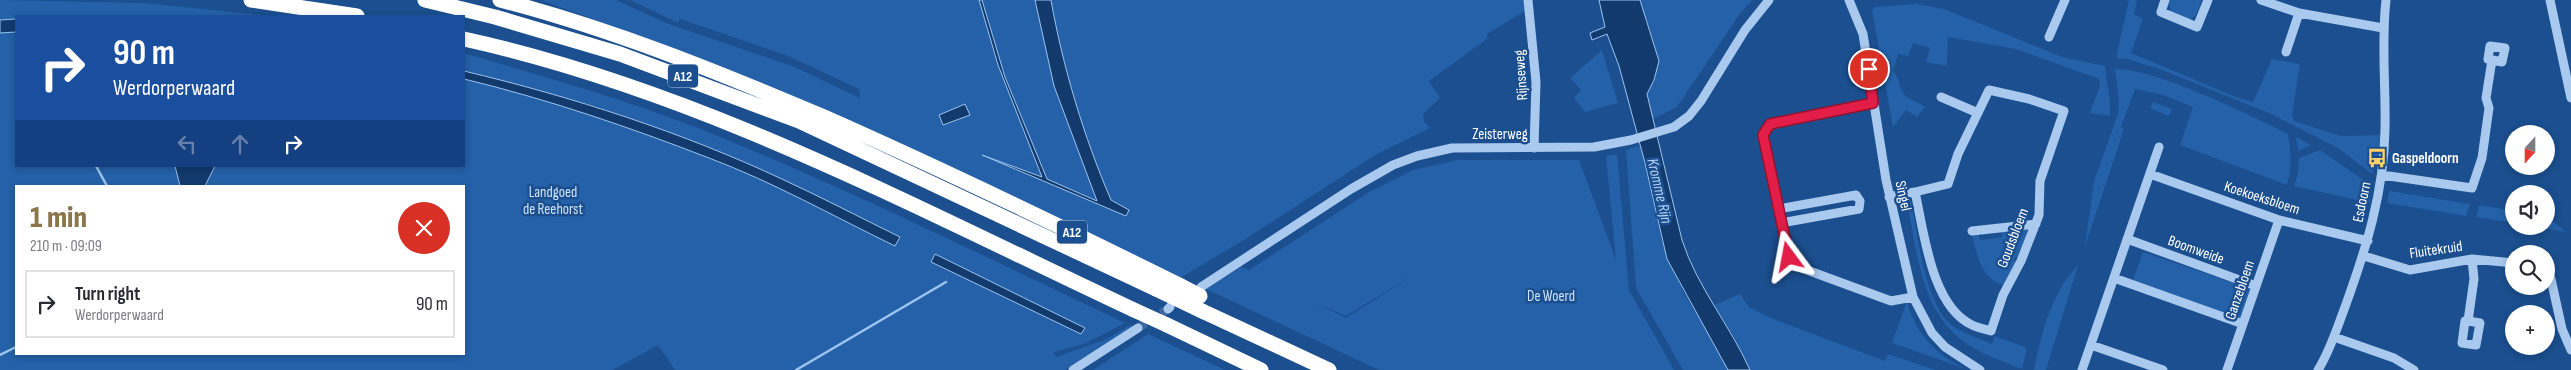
<!DOCTYPE html>
<html lang="en">
<head>
<meta charset="utf-8">
<style>
	body { margin:0; font-family:"Sofia Sans Condensed",sans-serif; background:#f7f7f7; color:#2b2b33; height:100vh; display:flex; flex-direction:column; font-size:19px; white-space:nowrap }
	* { box-sizing:border-box; margin:0 }
	p { font-size:16px; color:#7c7c81 }
	.icon { flex:none; width:28px; height:28px; fill:none; stroke:currentColor; stroke-width:2; stroke-linecap:round; stroke-linejoin:round }
	.map { position:relative; flex:1; overflow:hidden }
	.details { position:absolute; left:15px; top:185px; width:450px; height:170px; display:flex; flex-direction:column; background:#fff; border-radius:0px; box-shadow:0 2px 8px #0003 }
	.details>* { flex:none }
	.guide { position:absolute; left:15px; top:15px; width:450px; height:152px; border-radius:0px; box-shadow:0 2px 8px #0003; background:#1a4fa0; color:#fff; overflow:hidden }
	.needle { width:32px; rotate:201deg }
	.fabs { position:absolute; left:2505px; top:125px; display:grid; gap:10px }
	.fabs a { display:grid; place-items:center; width:50px; height:50px; border-radius:50%; background:#fff; box-shadow:0 2px 8px #0003; font-size:25px }
	.pin { position:absolute; display:grid; place-items:center; width:42px; height:42px; color:#fff; margin:-21px; border:2px solid #fff; border-radius:50%; box-shadow:0 1px 5px #0007 }
	.me { position:absolute; width:55px; margin:-28px; rotate:347deg; stroke-linejoin:round; filter:drop-shadow(0 0 4px #0008) }
	.turn { display:flex; align-items:center; gap:18px; height:105px; padding:0 15px; font-size:22px }
	.turn .icon { width:65px; height:65px; stroke-width:2.5 }
	.turn b { display:block; font-size:35px; line-height:42px }
	.lanes { display:flex; align-items:center; height:48px; padding:0 15px; background:#0003; justify-content:center; gap:25px; direction:ltr }
	.lanes .off { opacity:.35 }
	.round { display:grid; place-items:center; flex:none; width:52px; height:52px; border-radius:26px; background:#f7f7f7 }
	.summary { display:flex; align-items:center; justify-content:space-between; height:85px; padding:0 15px }
	h1 { font-size:30px; font-weight:800; line-height:38px; color:#8a764a }
	ul { padding:0; list-style:none }
	li { display:flex; align-items:center; gap:15px; height:68px; margin:0 10px 8px; padding:0 5px; border:2px solid #e1e1e2; border-radius:0px }
	li div { flex:1 }
	li b { display:block; font-size:19px }
	li em { font-style:normal }
	.map>svg:first-child { display:block }
</style>
</head>
<body>
<div class="map">
<svg width="2571" height="370" viewBox="0 0 2571 370">
	<rect width="100%" height="100%" fill="#1b4f8f"/>
	<path fill="#2461a8" fill-rule="evenodd" d="M0,0L144,3L270,16H16V19L0,20Z
		M541,0H616L669,24L795,67L860,98L859,89L788,56L680,19L678,23L630,0H1524L1525,11L1487,34V39L1429,81L1440,98L1423,114L1424,122L1430,128L1375,155L1244,240L1180,278L698,58Z
		M1640,0H1752L1739,15L1677,107L1653,119L1647,94L1654,80L1651,33Z
		M2129,0H2137L2134,14L2143,19L2131,53L2236,97L2253,102L2272,59L2300,64L2292,115L2294,121L2341,136L2380,135V150L2372,174L2338,148L2269,113L2162,70L2127,59L2116,58Z
		M2171,0H2202L2196,15L2186,23L2172,17L2169,3Z
		M1916,4L1944,9L2062,57L2105,66L2110,102V116L2090,113L2100,85L2099,79L2016,49L1948,37L1947,66L1926,62L1930,48L1913,43L1908,56L1898,54L1893,71C1900,79 1898,85 1903,93C1909,101 1918,101 1925,107L1917,117L1906,110L1893,127L1872,10L1875,7Z
		M16,32V166H464V79C547,99 629,127 709,158C773,182 833,216 894,246L900,238L690,142L595,106L464,71V53C542,76 622,98 698,128C843,186 984,256 1125,323L1084,344L1054,352L1056,357L1107,339L1130,325L1133,326L1065,370H675L658,345L613,370H0V33ZM16,186H464V354H16ZM935,254L1085,328L1081,334L931,262Z
		M1602,50L1618,103L1585,112L1574,98L1581,90L1570,78Z
		M2115,69C2155,68 2250,115 2288,134C2291,152 2292,167 2287,185L2180,145L2193,107L2163,95L2135,89L2121,127L2124,129L2085,246L2094,181L2118,114L2119,102Z
		M2153,102L2172,109L2169,116L2150,108Z
		M2296,137L2311,145L2298,151Z
		M1641,145L1662,242L1684,294L1714,342L1728,370H1683L1636,288L1626,150Z
		M2320,150L2372,186L2370,203L2294,186L2298,173L2299,158Z
		M1617,154L1629,290L1674,370H1379L1206,289L1241,267L1249,270L1369,192L1413,170L1458,160H1579L1616,260L1606,156ZM1415,274L1346,318L1315,303L1346,316Z
		M2389,191L2470,204L2466,216L2387,203Z
		M1911,201C1918,235 1924,299 1950,324C1961,333 1979,338 1992,344L1995,336L2027,348L2022,369C2002,361 1980,354 1963,341C1920,309 1917,250 1907,202Z
		M2479,205L2514,211V223L2476,217Z
		M2546,216L2566,232L2531,226H2546Z
		M2027,229L2029,236L2020,258L2016,257L2014,260L2017,262L2005,286C1979,277 1979,258 1971,233H1978L1980,240L2002,237V231Z
		M2143,252L2251,289L2242,319L2133,280Z
		M2078,265L2046,370H2034C2042,332 2050,295 2078,265Z
		M1740,294L1749,307L1771,318L1885,361L1888,354L1936,370H1750L1734,337L1714,305Z
		M1907,301C1915,334 1939,358 1969,370L1892,343Z
		M1148,334L1225,370H1093Z"/>
	<path fill="#123a6d" stroke="#9cc4f0" d="M979,0H982L1005,77L1047,179L1097,201L1054,86L1035,0H1051C1063,68 1084,137 1111,200L1129,210L1126,216L982,155L1042,177L998,65Z
		M1599,0H1640L1659,61L1654,80L1647,94L1682,240C1697,287 1730,325 1750,370H1728L1667,259L1645,163L1619,66L1607,34L1592,40L1590,33L1605,27Z
		M16,19V32L0,33V20Z
		M464,71C573,97 682,132 784,180C823,198 861,218 900,237L895,246C833,216 773,182 709,158C629,127 547,99 464,79Z
		M965,104L970,115L943,125L939,115Z
		M175,166H215L205,186H180Z
		M935,254L1085,328L1081,334L931,262Z"/>
	<g fill="none" stroke-linecap="round" stroke-linejoin="round">
		<path stroke="#9cc4f0" stroke-width="2.5" d="M96,166L107,186
			M0,355L16,347
			M796,370L946,282"/>
		<path stroke="#3d69a0" stroke-width="9" stroke-dasharray="9 4.5" stroke-linecap="butt" d="M1138,328L1168,309"/>
		<path stroke="#a9c9ee" stroke-width="9" d="M1528,0L1536,82L1534,148
			M1849,0L1863,34L1886,180L1913,297L1932,333L1945,347L1980,370
			M2165,0L2161,12L2197,27L2208,0
			M2261,0L2299,13L2383,28
			M2550,0L2571,98
			M2049,37L2065,0
			M2490,46L2505,48L2502,62L2488,59Z
			M2286,52L2299,13
			M1941,97L1978,113
			M1873,103L1770,125L1763,135L1789,257L1796,266L1891,301L1913,297
			M2150,174L2279,220L2368,241
			M2382,175L2472,188L2482,158L2489,108L2486,98L2492,60
			M1889,197L1915,192C1924,231 1931,306 1972,325C1978,328 1985,329 1991,331L2003,295L2021,261L2039,215L2040,181L2064,111L2029,99L1989,90L1958,154L1948,184L1915,192
			M1778,209L1856,195L1860,201L1859,209L1781,223
			M1972,231L2036,224
			M2127,239L2256,286
			M2364,256L2410,270L2472,259L2514,263
			M2546,270L2551,279L2562,329L2571,350
			M2114,278L2243,324
			M1201,287L1351,189L1393,165L1417,156L1452,148L1594,147L1631,140L1674,127L1689,116L1701,101L1745,30L1769,0
			M1168,309L1170,307
			M2468,321L2480,323L2476,345L2462,343L2465,321H2468L2474,279L2472,259
			M2334,337L2394,358L2414,370
			M2091,345L2163,370
			M1073,370L1138,328
			M2082,370L2159,147
			M2227,370L2279,220
			M2318,370C2330,351 2337,328 2345,307C2366,249 2384,192 2385,130C2386,86 2381,43 2386,0"/>
		<path stroke="#fff" stroke-width="15" d="M251,0L357,16
			M425,0L495,17L620,54L799,121L1156,289
			M500,0C612,29 718,72 824,117C944,170 1062,227 1179,285
			M464,39C700,91 916,208 1134,310
			M1202,311L1329,370
			M1167,325L1261,370"/>
		<path stroke="#fff" stroke-width="15" d="M1179,285L1200,296
			M1156,289L1202,311
			M1134,310L1167,325"/>
	</g>
	<g fill="none" stroke-linecap="round" stroke-linejoin="round">
		<defs>
			<path id="route" d="M1789,257L1763,135L1770,124L1873,103L1869,69"/>
		</defs>
		<use href="#route" stroke="#92132f" stroke-width="12"/>
		<use href="#route" stroke="#e11d48" stroke-width="9"/>
	</g>
	<defs>
		<symbol id="bus-bare" viewBox="-9 -9 18 18"><path d="M-5-6H5V4H4V6H2V4H-2V6H-4V4H-5ZM-3.5-4V0h7V-4ZM-3.5 1.2v1.5H-2V1.2ZM2 1.2v1.5H3.5V1.2Z" fill="#ffd166" stroke="#1b4f8f" stroke-width="2.5" paint-order="stroke"/></symbol>
	</defs>
	<g fill-rule="evenodd">
		<use href="#bus-bare" x="2363" y="144" width="28" height="28"/>
	</g>
	<g text-anchor="middle" dominant-baseline="central" stroke-width="5" stroke-linejoin="round" paint-order="stroke">
		<g fill="#1b4f8f" stroke="#bbcadd" stroke-width="1">
			<rect x="668" y="64.5" width="30" height="23" rx="4"/>
			<rect x="1057" y="220.5" width="30" height="23" rx="4"/>
		</g>
		<g font-size="14" font-weight="bold" fill="#fff">
			<text x="683" y="76">A12</text>
			<text x="1072" y="232">A12</text>
		</g>
		<g font-size="15" fill="#fff" stroke="#1b4f8f">
			<text transform="translate(1521 75) rotate(-94)">Rijnseweg</text>
			<text x="1500" y="134">Zeisterweg</text>
			<text transform="translate(1903 196) rotate(78)">Singel</text>
			<text transform="translate(2262 198) rotate(18)">Koekoeksbloem</text>
			<text transform="translate(2362 202) rotate(-78)">Esdoorn</text>
			<text transform="translate(2013 238) rotate(-69)">Goudsbloem</text>
			<text transform="translate(2196 250) rotate(20)">Boomweide</text>
			<text transform="translate(2436 250) rotate(-8)">Fluitekruid</text>
			<text transform="translate(2240 290) rotate(-71)">Ganzebloem</text>
		</g>
		<g font-size="15" font-weight="bold" fill="#fff" stroke="#1b4f8f" text-anchor="start">
			<text x="2392" y="158">Gaspeldoorn</text>
		</g>
		<g font-size="15" fill="#cfe3fa" stroke="#1b4f8f">
			<text x="553" y="192">Landgoed<tspan x="553" dy="17">de Reehorst</tspan></text>
			<text x="1551" y="296">De Woerd</text>
		</g>
		<g font-size="16" font-style="italic" fill="#b5d3f5" stroke="#1b4f8f">
			<text transform="translate(1659 191) rotate(77)">Kromme Rijn</text>
		</g>
	</g>
</svg>
<div class="fabs">
<a><svg class="needle" viewBox="-14 -14 28 28"><path d="M0-13l5 13h-10z" fill="#e53935"/><path d="M0 13l5-13h-10z" fill="#7c7c81"/></svg></a>
<a><svg class="icon" aria-label="sound" viewBox="0 0 24 24"><path d="M4 9h4l5-4v14l-5-4H4zM17 9q2 3 0 6"/></svg></a>
<a><svg class="icon" aria-label="search" viewBox="0 0 24 24"><circle cx="10" cy="10" r="6"/><path d="M15 15l6 6"/></svg></a>
<a>+</a>
</div>
<div class="pin" style="left:1869px;top:69px;background:#d93025"><svg class="icon" aria-label="arrive" viewBox="0 0 24 24"><path d="M6 21V4h12l-3 4 3 4H6"/></svg></div>
<svg class="me" style="left:1789px;top:257px" viewBox="-20 -20 40 40"><path d="M0-17L14 15 0 8-14 15z" fill="#e11d48" stroke="#fff" stroke-width="4"/></svg>
<div class="guide">
<div class="turn"><svg class="icon" aria-label="right" viewBox="0 0 24 24"><path d="M7 20v-9h11M14 6l5 5-5 5"/></svg><div><b>90 m</b>Werdorperwaard</div></div>
<div class="lanes"><svg class="icon off" aria-label="left" viewBox="0 0 24 24"><path d="M17 20v-9H6M10 6l-5 5 5 5"/></svg><svg class="icon off" aria-label="ahead" viewBox="0 0 24 24"><path d="M12 20V5M6 11l6-6 6 6"/></svg><svg class="icon" aria-label="right" viewBox="0 0 24 24"><path d="M7 20v-9h11M14 6l5 5-5 5"/></svg></div>
</div>
<section class="details">
<div class="summary"><div><h1>1 min</h1><p>210 m · 09:09</p></div><a class="round" style="background:#d93025;color:#fff"><svg class="icon" aria-label="close" viewBox="0 0 24 24"><path d="M6 6l12 12M18 6L6 18"/></svg></a></div>
<ul>
<li><svg class="icon" aria-label="right" viewBox="0 0 24 24"><path d="M7 20v-9h11M14 6l5 5-5 5"/></svg><div><b>Turn right</b><p>Werdorperwaard</p></div><em>90 m</em></li>
</ul>
</section>
</div>
</body>
</html>
